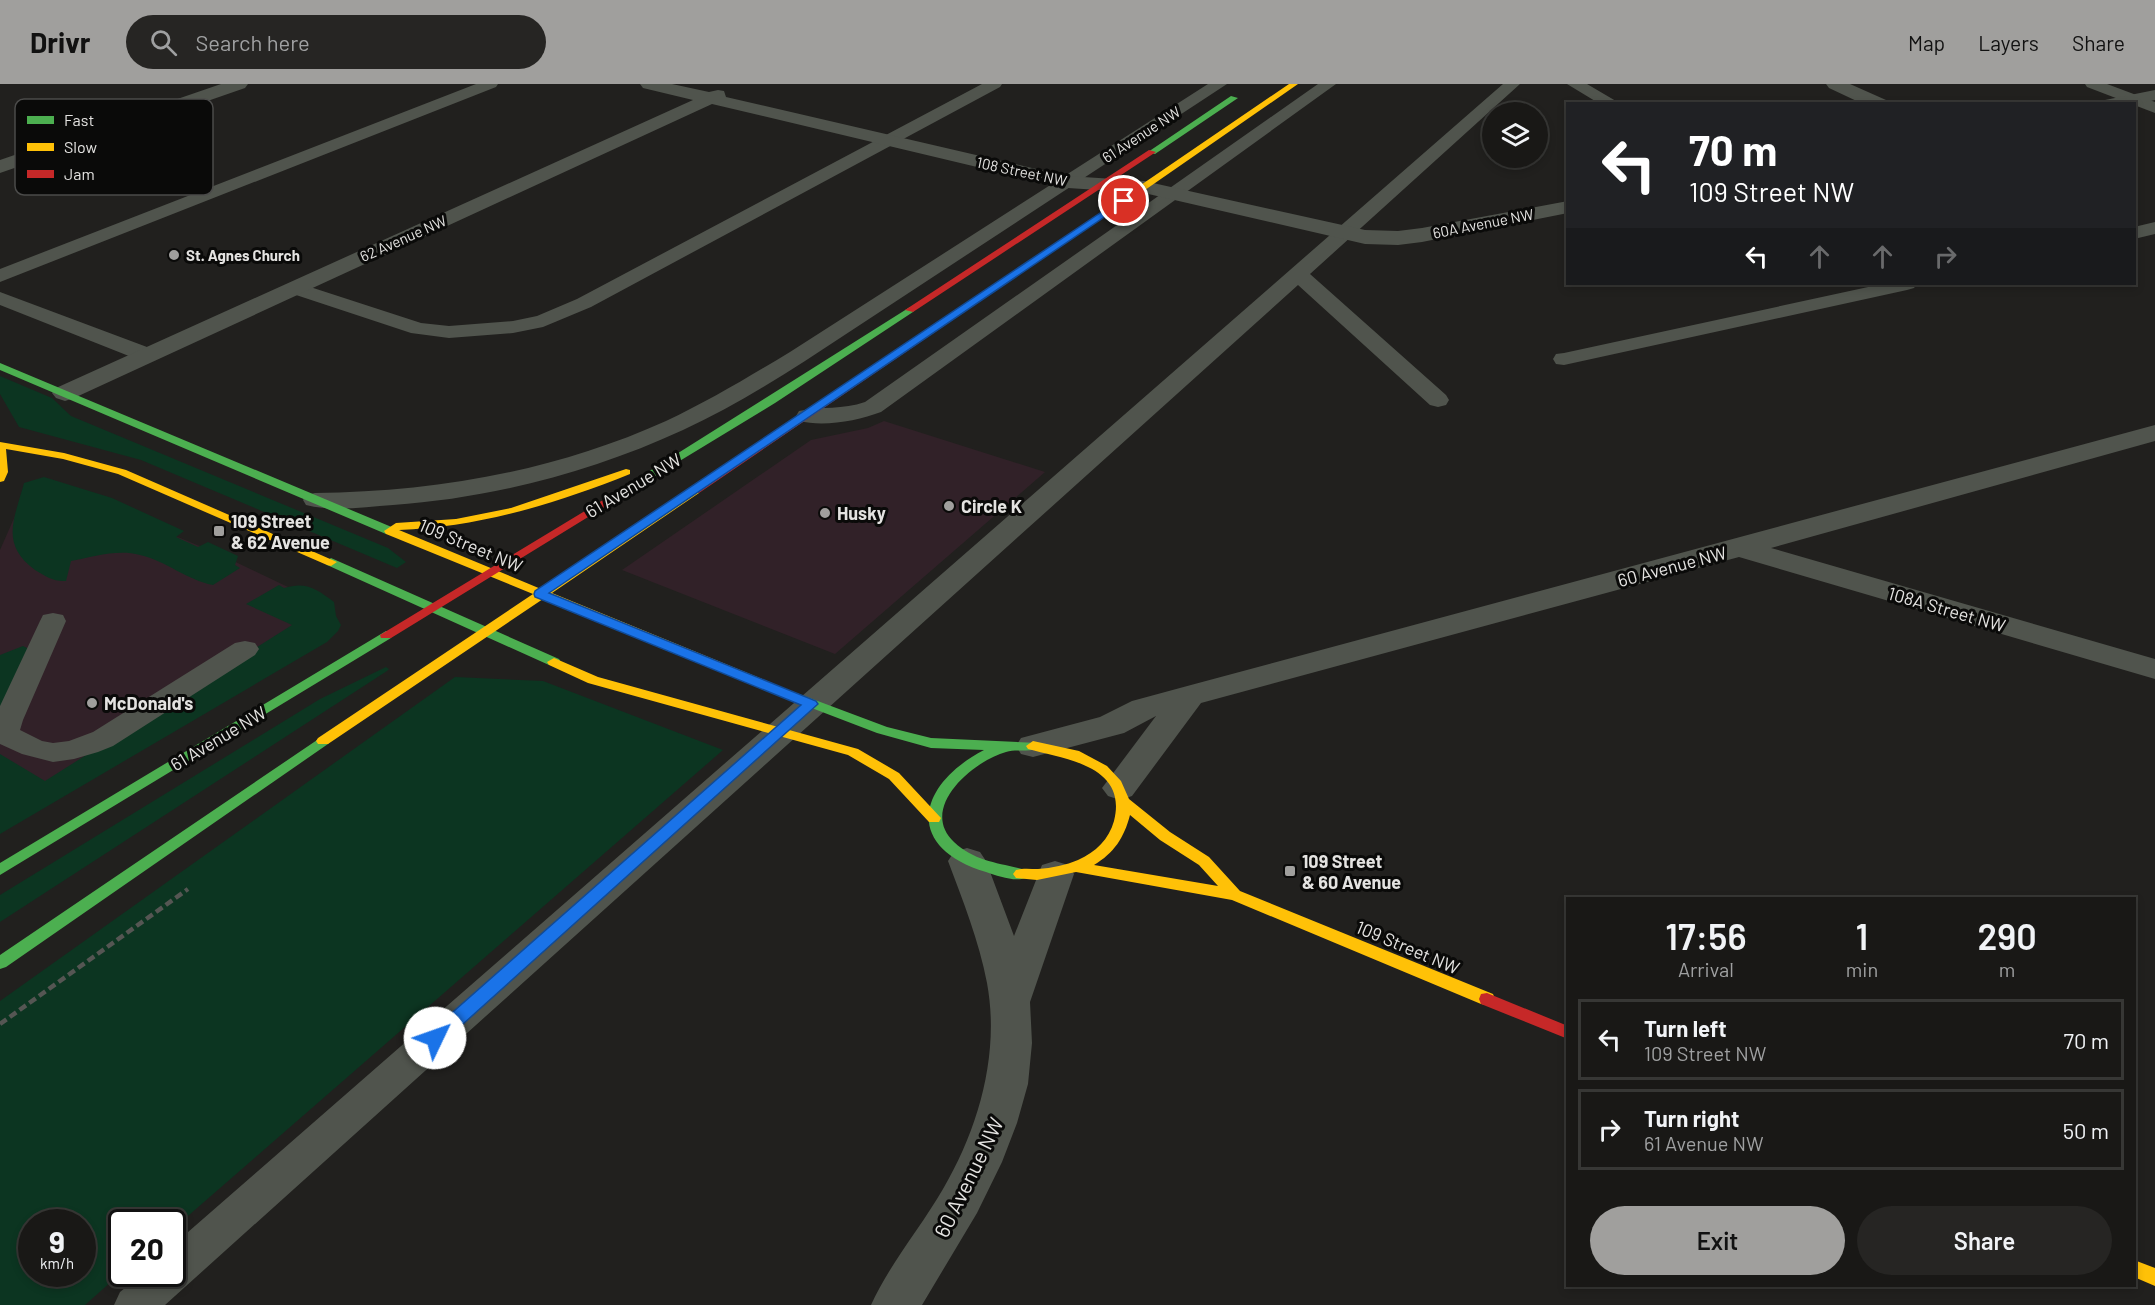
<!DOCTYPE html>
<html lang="en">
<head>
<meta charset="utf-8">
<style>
	body { margin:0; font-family:Barlow,sans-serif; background:#262523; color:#f1f3f6; height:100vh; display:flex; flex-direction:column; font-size:22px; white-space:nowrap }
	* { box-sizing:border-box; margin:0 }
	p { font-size:20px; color:#9fa0a1 }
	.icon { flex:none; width:33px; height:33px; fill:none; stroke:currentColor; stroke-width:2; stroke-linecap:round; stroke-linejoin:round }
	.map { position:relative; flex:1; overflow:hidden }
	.side { position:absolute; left:1566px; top:813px; width:570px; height:390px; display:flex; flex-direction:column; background:#191816; border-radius:0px; box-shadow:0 3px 9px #0003,0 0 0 2px #373735 }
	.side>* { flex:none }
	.guide { position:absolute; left:1566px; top:18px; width:570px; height:183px; border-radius:0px; box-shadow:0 3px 9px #0003,0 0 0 2px #373735; background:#202124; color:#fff; overflow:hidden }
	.tools { position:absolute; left:1482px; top:18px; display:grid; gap:12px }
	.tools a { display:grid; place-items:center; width:66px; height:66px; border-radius:50%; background:#191816; box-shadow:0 3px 9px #0003,0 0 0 2px #373735; font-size:30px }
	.speed { position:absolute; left:18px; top:1125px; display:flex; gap:12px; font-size:30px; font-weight:700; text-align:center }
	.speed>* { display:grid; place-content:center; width:78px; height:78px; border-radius:50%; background:#191816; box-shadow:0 3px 9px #0003,0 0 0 2px #373735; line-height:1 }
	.speed small { font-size:15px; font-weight:400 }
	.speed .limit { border:3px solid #111; border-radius:9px; background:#fff; color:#111 }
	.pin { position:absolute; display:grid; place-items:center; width:51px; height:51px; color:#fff; margin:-26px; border:3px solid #fff; border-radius:50%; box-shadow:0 2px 6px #0007 }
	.me { position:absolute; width:66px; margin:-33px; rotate:48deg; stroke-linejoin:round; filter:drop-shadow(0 0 4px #0008) }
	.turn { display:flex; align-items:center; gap:21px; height:126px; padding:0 24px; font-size:27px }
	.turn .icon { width:78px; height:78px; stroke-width:2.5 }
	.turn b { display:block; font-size:42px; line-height:51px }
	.lanes { display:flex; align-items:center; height:57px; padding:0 24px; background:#0003; justify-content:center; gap:30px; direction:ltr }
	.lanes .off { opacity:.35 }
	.eta { display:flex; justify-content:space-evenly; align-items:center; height:102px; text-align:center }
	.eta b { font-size:36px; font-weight:600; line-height:42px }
	.primary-button { display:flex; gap:12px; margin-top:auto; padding:12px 24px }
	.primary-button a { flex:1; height:69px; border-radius:36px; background:#a09f9d; color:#111; font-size:24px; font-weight:600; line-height:69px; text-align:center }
	.primary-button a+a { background:#262523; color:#f1f3f6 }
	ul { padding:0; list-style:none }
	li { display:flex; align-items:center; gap:18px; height:81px; margin:0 12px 9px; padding:0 12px; border:3px solid #373735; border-radius:0px }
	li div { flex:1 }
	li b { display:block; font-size:22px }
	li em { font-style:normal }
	header { display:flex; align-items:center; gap:36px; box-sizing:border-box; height:84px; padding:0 30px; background:#a09f9d; color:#111 }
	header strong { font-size:28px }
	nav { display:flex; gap:33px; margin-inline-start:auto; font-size:21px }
	.search { width:420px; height:54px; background:#262523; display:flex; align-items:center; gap:15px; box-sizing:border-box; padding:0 21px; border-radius:33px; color:#9fa0a1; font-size:22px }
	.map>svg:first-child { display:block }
</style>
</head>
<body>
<header>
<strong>Drivr</strong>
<div class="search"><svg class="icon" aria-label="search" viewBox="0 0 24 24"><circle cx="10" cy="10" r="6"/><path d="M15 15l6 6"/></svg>Search here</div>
<nav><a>Map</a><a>Layers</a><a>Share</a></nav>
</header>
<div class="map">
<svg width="2155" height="1221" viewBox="0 0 2155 1221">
	<rect width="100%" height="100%" fill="#21201e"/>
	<path fill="#312128" d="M884,337L1045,388L835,570L622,486L811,356L868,344Z
		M30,398L53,401L221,471L309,513L329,528L0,743V466Z"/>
	<path fill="#0c3521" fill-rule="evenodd" d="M0,292L52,314L71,332L388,464L406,478L397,484L141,376L19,343L0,310Z
		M44,393L112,414L184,447L176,453L198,463L208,458L238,472L235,481L240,484L213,501C187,496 166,477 140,471C117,465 93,473 71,477L66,497C54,498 45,492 35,486C0,460 14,436 24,399Z
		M279,501L284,504C306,497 317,505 334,518L336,532L341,541L338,547L327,558L0,750V670L45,697L292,541L246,520Z
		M23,562L29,565L0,631V571Z
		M386,583L389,585L387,587L0,838V811L320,615Z
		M455,593L543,597L723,666L173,1145L172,1138H122L121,1189L85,1221H0V917ZM82,1138V1190H32V1138Z"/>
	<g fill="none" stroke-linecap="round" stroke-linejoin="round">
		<path stroke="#555653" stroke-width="4.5" stroke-dasharray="8 4" stroke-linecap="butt" d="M0,940L188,805"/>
		<path fill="#50544d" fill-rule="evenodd" d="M476,0H498L496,3L0,198V185Z
			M982,0H1002L1000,3L591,223L543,243L513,249L449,254L411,249L287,208L284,204L287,200H301L421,239L449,242L513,237L537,232L577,215Z
			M1208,0H1227L805,277C766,302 725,327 683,346C592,388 492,414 393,421C365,423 333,428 306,421L303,416L306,411L315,409C436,408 555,387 666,337C709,317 750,292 790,268Z
			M1318,0H1336L881,328C857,337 824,343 799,337L796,332L799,327C821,322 843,326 865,318Z
			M1503,0H1520L1310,190L1446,311L1449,316L1446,321L1438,323L1430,321L1298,201L165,1221H114L120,1208L142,1190H172V1162Z
			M1567,0H1587L1621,20H1600Z
			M2085,0H2107L2155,18V29L2087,3Z
			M2155,138V150L2134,155V143Z
			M1882,200H1917L1914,204L1907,206L1564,281L1556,280L1553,275L1556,270L1564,269Z
			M0,208L155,266L158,271L155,276L147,277L139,276L0,221Z
			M53,529L63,531L66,537L23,636L20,646L42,657L53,659L69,657L93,648L235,559L245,557L255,559L259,565L255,571L113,662L98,668L74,675L53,678L22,670L0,660V622L40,537L43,531Z"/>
		<path fill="#50544d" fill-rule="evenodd" d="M221,0H248L245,4L0,89V76Z
			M640,0H672L709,8L718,6L724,7L726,13L1049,88L1068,92L1144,97L1365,146L1398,147L1422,144L1568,117V129L1422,158L1398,161L1365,160L1144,109L1068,104L1049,100L712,20L74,314L65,317L56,314L52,309L56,304L693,16L643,4Z
			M1826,0H1850L1886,16L1888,20H1863L1829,4Z
			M2155,6V16L2134,21L2103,20L2105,16Z
			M2155,341V357L1771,464L2155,575V595L1739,473L1201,619L1132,712L1120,716L1108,712L1102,704L1156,632L1124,649L1033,673L1021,670L1016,662L1021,654L1100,633L1132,617L1191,601Z
			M967,764L980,768L986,777L1014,852L1042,781L1055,777L1068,781L1074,790L1030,918L1032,959L1028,1000L1017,1039L1002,1078L977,1129L922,1221H871C889,1181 921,1143 943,1105C979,1044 1000,969 987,899C979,857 963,817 948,777L954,768Z"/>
		<path fill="#4caf50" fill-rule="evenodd" d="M1231,12L1238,14L1155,70L1148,68Z
			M910,223L915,226L913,228L775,319L650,395L646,396L640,393Z
			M0,279L394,444L396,447L394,450H386L0,286Z
			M331,474L559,575L561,578L559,581H549L327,481L325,478Z
			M386,547L391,548L392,551L391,554L0,791V779Z
			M767,598L887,643L931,654L1038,659L1040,662L1038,665C1027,668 1016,665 1006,668C973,677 918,724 954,758C975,778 1001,779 1026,786L1029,790L1026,794C1014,798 998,792 986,788C903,763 917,701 984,666L931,664L877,649L762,605L760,602Z
			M323,652L328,654L330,657L328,660L6,883L0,885V871Z"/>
		<path fill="#ffc107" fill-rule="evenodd" d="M1289,0H1298L1119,124H1113V120Z
			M0,358L64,369L126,386L337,478L331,482L327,481L118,390L63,375L6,365L8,388L4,397L0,398Z
			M626,385L630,386V390C555,420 480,443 399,446L541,505L691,405H699V409L552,509L772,599L774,602L772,605H762L543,515L328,660H318L316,657L318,654L533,510L386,450L384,447L396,439L456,435L511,424Z
			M554,574L598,593L858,665L899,689L941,734L939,738H929L889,695L848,671L588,599L549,581L547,578Z
			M1033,657L1079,667L1107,682L1121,697L1129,715L1170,748L1209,773L1240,807L1493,910L1495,915L1493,920L1487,921L1481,920L1232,816L1076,788L1037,796L1016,794L1013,790L1016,786C1023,784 1030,785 1038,785C1052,784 1066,781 1078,776C1096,768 1109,755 1114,737C1128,681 1064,675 1028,665L1026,662ZM1130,731L1160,756L1199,781L1218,802L1094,781C1114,769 1124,754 1130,731Z
			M2134,1176L2155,1184V1202L2134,1193Z"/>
		<path fill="#c62828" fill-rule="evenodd" d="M1149,66L1156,68L913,228L905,226Z
			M1113,120L1120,122L699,409H691L689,407Z
			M646,390L652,393L650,395L391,554H381L380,551Z
			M1487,909L1568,942V955L1481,920L1479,915L1481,910Z"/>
	</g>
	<path fill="#1a73e8" stroke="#114b97" stroke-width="1.5" d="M1121,115L1128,117L549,509L816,617L818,620L442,959L435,961L429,959L427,954L429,949L801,621L535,513L534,510L535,507Z"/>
	<g fill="#a09f9d" stroke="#0a0a09" stroke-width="2">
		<circle cx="174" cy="171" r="6"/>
		<circle cx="949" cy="422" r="6"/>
		<circle cx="825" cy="429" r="6"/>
		<rect x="213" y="441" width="12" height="12" rx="3"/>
		<circle cx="92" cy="619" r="6"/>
		<rect x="1284" y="781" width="12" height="12" rx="3"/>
	</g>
	<g text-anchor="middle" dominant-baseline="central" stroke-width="6" stroke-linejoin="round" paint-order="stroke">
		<g font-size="15" fill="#e4e3e1" stroke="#0a0a09">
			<text transform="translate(1141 50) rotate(-33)">61 Avenue NW</text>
			<text transform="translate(1022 87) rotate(12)">108 Street NW</text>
			<text transform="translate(1483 139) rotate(-11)">60A Avenue NW</text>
			<text transform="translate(403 154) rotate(-24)">62 Avenue NW</text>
		</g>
		<g font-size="15" font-weight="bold" fill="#e4e3e1" stroke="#0a0a09" text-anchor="start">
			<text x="186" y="171">St. Agnes Church</text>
		</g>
		<g font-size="18" fill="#e4e3e1" stroke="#0a0a09">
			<text transform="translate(633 401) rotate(-31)">61 Avenue NW</text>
			<text transform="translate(471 461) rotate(23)">109 Street NW</text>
			<text transform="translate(1672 482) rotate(-15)">60 Avenue NW</text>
			<text transform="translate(1947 525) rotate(16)">108A Street NW</text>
			<text transform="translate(218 654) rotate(-31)">61 Avenue NW</text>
			<text transform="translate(1408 863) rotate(23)">109 Street NW</text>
		</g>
		<g font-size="18" font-weight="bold" fill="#e4e3e1" stroke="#0a0a09" text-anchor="start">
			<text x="961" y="422">Circle K</text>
			<text x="837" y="429">Husky</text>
			<text x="231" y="437">109 Street<tspan x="231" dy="21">&amp; 62 Avenue</tspan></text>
			<text x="104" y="619">McDonald's</text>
			<text x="1302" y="777">109 Street<tspan x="1302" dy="21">&amp; 60 Avenue</tspan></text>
		</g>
		<g font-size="21" fill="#e4e3e1" stroke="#0a0a09">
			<text transform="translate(968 1093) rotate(-64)">60 Avenue NW</text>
		</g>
	</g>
	<rect x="15" y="15" width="198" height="96" rx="9" fill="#0a0a09" stroke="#4b4b4a" stroke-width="1.5"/>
	<rect x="27" y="32" width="27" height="8" fill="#4caf50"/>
	<rect x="27" y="59" width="27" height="8" fill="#ffc107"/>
	<rect x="27" y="86" width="27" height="8" fill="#c62828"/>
	<g font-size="16" fill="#e4e3e1">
		<text x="64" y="42">Fast</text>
		<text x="64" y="69">Slow</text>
		<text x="64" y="96">Jam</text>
	</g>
</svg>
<div class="tools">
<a><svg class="icon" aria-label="layers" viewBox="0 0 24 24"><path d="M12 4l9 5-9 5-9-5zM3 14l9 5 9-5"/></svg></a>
</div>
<div class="speed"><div>9<small>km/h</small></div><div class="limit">20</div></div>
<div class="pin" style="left:1124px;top:117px;background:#d93025"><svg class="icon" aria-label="arrive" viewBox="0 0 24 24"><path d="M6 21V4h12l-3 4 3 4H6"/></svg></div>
<svg class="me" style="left:435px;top:954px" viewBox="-20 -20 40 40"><circle r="19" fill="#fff"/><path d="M0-13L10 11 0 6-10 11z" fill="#1a73e8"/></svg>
<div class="guide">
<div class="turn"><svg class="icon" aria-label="left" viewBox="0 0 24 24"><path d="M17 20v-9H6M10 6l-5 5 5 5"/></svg><div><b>70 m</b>109 Street NW</div></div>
<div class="lanes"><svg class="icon" aria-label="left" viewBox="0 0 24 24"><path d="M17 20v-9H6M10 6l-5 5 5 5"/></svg><svg class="icon off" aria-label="ahead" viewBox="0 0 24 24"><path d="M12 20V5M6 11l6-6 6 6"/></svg><svg class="icon off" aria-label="ahead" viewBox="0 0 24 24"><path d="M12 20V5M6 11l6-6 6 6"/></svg><svg class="icon off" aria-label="right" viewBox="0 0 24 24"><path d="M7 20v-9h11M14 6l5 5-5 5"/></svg></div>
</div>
<section class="side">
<div class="eta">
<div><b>17:56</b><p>Arrival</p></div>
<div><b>1</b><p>min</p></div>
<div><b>290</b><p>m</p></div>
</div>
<ul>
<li><svg class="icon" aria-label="left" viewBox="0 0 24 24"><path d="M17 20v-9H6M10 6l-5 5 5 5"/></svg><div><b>Turn left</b><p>109 Street NW</p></div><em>70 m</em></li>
<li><svg class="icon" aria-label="right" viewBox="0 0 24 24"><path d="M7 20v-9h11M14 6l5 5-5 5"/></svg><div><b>Turn right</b><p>61 Avenue NW</p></div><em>50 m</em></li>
</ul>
<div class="primary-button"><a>Exit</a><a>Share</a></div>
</section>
</div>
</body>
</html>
